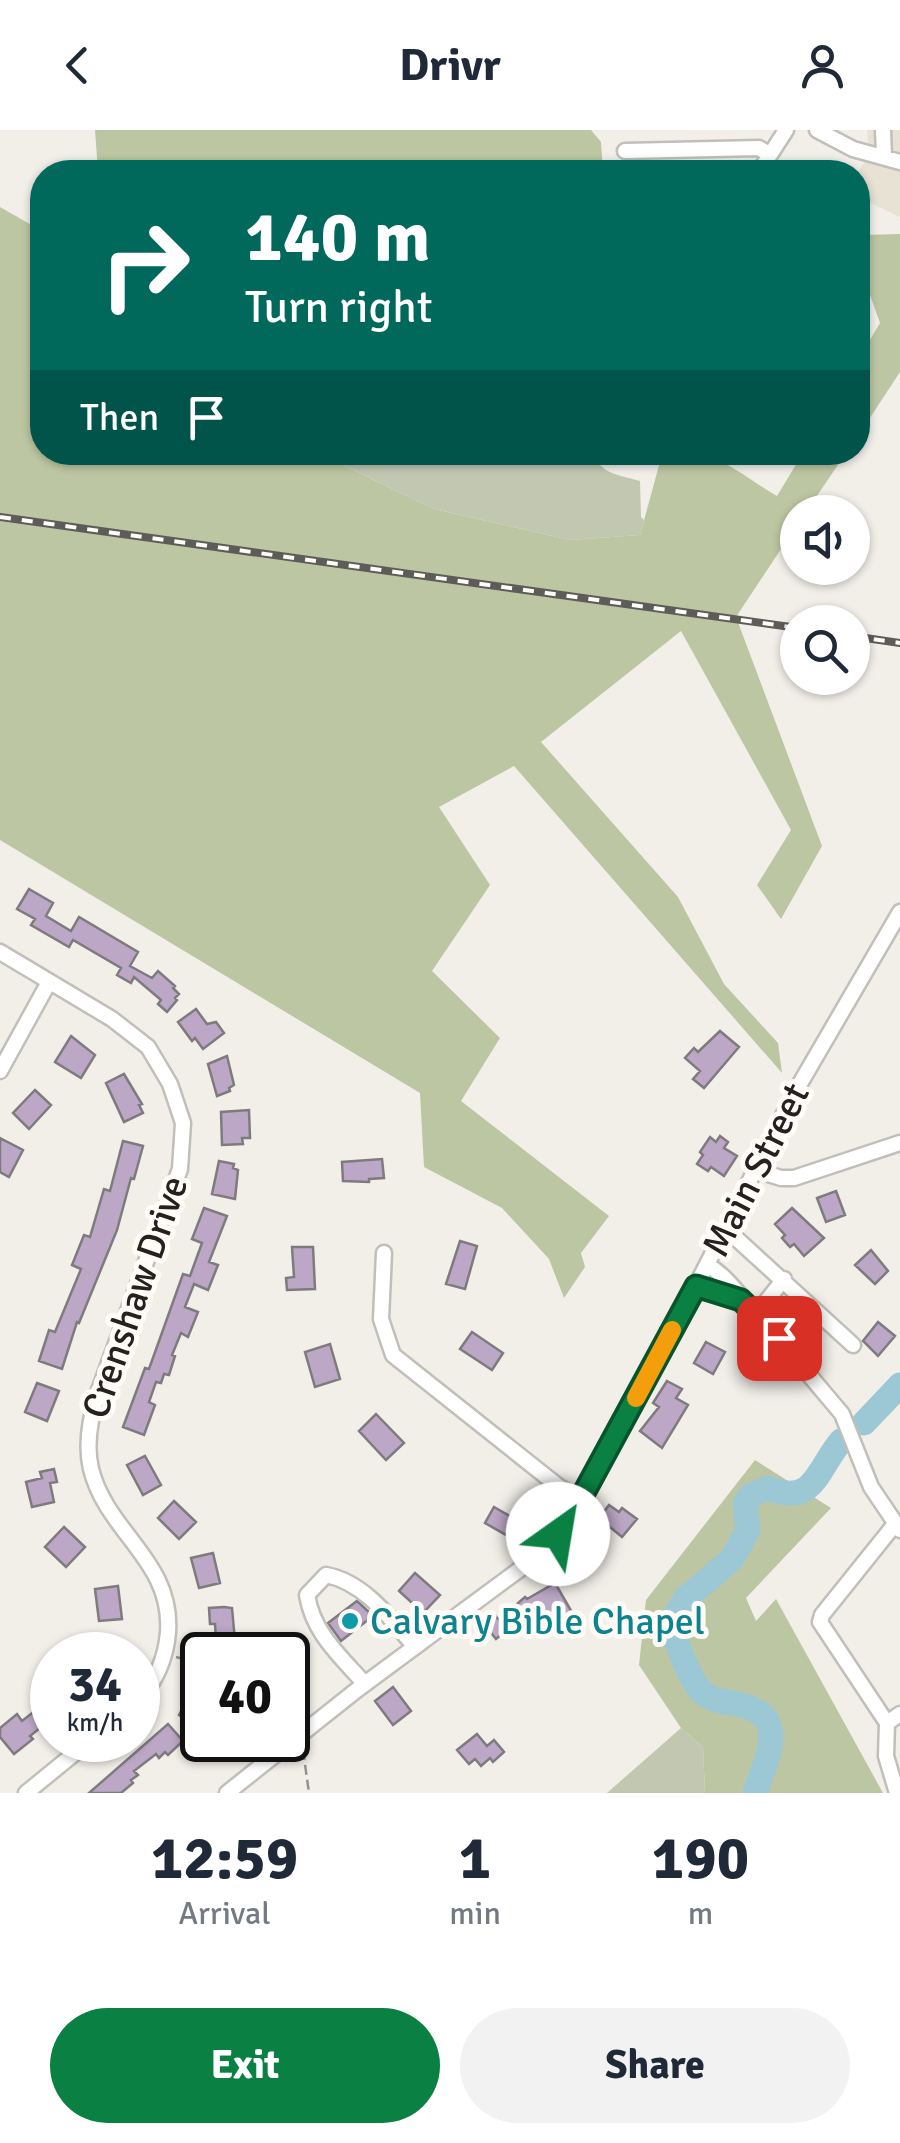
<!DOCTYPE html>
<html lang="en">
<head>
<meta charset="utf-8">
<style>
	body { margin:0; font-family:Signika,sans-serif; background:#f2f2f3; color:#1f2937; height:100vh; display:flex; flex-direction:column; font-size:38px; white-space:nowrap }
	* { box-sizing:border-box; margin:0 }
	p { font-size:32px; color:#747a83 }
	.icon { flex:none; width:55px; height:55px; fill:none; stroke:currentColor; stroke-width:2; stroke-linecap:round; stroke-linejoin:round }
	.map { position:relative; height:1663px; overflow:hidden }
	.sheet { display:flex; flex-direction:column; background:#fff; flex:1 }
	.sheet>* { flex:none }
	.top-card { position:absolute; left:30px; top:30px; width:840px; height:305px; border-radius:40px; box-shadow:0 2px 8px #0004; background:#00695c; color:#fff; overflow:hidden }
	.buttons { position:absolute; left:780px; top:365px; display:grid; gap:20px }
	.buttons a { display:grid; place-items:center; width:90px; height:90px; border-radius:50%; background:#fff; box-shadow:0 2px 8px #0004; font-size:50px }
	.speed { position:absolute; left:30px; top:1502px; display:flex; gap:20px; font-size:50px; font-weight:700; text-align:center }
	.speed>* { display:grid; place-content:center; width:130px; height:130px; border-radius:50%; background:#fff; box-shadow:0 2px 8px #0004; line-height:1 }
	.speed small { font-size:25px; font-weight:400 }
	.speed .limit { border:5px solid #111; border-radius:15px; background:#fff; color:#111 }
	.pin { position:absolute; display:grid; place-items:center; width:85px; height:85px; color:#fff; margin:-42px; border-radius:20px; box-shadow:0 5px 15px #0006 }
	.me { position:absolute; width:110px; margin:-55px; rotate:32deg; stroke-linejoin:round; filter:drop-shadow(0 0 8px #0008) }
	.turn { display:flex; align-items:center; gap:35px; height:210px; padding:0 50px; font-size:45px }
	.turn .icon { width:130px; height:130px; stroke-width:2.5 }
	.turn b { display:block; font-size:70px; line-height:85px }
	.then { display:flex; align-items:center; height:95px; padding:0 50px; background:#0003; gap:20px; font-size:38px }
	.eta { display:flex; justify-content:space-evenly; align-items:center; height:170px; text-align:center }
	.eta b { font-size:60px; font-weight:700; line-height:70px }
	.button { display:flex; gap:20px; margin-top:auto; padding:20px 50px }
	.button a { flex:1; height:115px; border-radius:60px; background:#0b8043; color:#fff; font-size:40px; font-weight:700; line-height:115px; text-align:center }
	.button a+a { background:#f2f2f3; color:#1f2937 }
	header { display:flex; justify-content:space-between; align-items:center; height:130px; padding:0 50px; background:#fff; font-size:45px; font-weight:700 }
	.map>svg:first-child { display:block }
</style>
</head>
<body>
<header><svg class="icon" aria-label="back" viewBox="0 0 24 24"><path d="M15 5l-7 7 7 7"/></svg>Drivr<svg class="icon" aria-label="person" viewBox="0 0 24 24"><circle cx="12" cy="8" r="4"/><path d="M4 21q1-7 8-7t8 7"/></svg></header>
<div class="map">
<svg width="900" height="1663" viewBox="0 0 900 1663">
	<rect width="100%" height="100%" fill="#f2efe9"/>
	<path fill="#e8e2d5" d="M867,0H900V87L858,67V43L869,23Z"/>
	<path fill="#c1c7b1" d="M577,322L593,324C602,345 620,345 640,351L641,387L644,390L640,405L570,410L434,379L318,323Z
		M681,1598L703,1617L705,1663H607Z"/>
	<path fill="#bdc6a2" d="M95,0H591L601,12L603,42H98Z
		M0,77L42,101V322L318,323L434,379L570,410L640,405L661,328C709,311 737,343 777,366L803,323H846L806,382H798L797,395L736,487L822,716L781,789L757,755L791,700L681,501L541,612L678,767L724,854L778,913L782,943L514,636L439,677L490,755L432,841L500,908L461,971L609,1086L581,1123L585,1137L564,1168L549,1129L502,1078L424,1037L420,963L0,710Z
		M858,99L862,105L900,104V242L858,306V230L880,193L858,131Z
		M755,1330L831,1378L746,1468L756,1491L776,1469L883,1663H705L703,1617L681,1598L639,1535L646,1470Z"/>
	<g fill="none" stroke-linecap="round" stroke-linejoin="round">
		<path stroke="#9cc8d5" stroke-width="25" d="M864,1293L900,1255
			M755,1663C769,1622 791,1583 732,1573C723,1572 711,1570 703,1563C690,1551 675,1510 671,1493L685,1469L732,1429L748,1400L745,1374L750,1366L768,1358C814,1377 816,1341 841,1311"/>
	</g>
	<path fill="#bca7c6" stroke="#7e7b7f" stroke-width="2.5" d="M29,759L53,773L46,786L71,801L79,787L138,822L130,836L152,848L158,841L175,856L173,858L179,864L175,868L177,870L167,882L158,874L161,870L134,847L131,853L117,845L121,838L73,810L69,817L31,795L35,789L17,779Z
		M196,879L207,894L216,892L224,903L203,919L195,908L192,911L178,892Z
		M720,901L739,917L704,958L693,949L700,941L685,928L694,918L698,922Z
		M71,906L95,925L81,948L55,932Z
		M227,926L234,955L229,958L230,961L217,966L208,934Z
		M124,944L142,974L139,975L143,983L124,992L106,953Z
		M35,960L51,975L29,999L13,983Z
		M249,980L250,1008H242L243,1014L222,1015L221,982Z
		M720,1006L728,1012L724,1018L737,1026L724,1046L711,1037L708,1041L697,1034L703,1025L700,1022L710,1007L716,1012Z
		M0,1008L23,1020L9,1047L0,1042Z
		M123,1011L143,1016L134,1049L131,1048L117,1100L79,1193L77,1192L62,1239L39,1231L49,1200L55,1202L81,1139L72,1135L84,1105L90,1107L104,1059L110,1061Z
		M382,1029L384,1048L369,1049V1052L343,1051L342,1032Z
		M219,1031L234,1034L233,1038L238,1040L235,1069L212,1064Z
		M836,1061L845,1085L826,1092L817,1068Z
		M204,1078L227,1086L209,1132L218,1135L208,1160L194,1154L185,1177L198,1182L188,1207L181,1203L172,1225L175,1226L169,1245L164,1244L161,1253L156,1252L149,1272L155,1275L144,1305L123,1297L145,1238L149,1239L183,1144L190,1146L202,1113L192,1109Z
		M792,1078L824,1108L804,1126L794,1114L790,1117L782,1108L785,1105L775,1094Z
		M460,1111L477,1116L465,1159L446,1154Z
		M292,1117H313L315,1159L287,1160L286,1148L294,1147Z
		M871,1120L888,1141L875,1154L855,1135Z
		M878,1192L895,1206L878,1226L863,1211Z
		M472,1202L503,1223L492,1240L460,1219Z
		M706,1212L725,1222L713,1244L694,1233Z
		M330,1214L340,1249L315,1257L305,1222Z
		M667,1251L682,1259L676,1268L688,1275L662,1318L640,1301L659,1277L653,1273Z
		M37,1253L59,1261L47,1291L25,1282Z
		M376,1284L404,1313L386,1330L359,1301Z
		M145,1326L161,1355L143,1365L127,1335Z
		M54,1339L57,1352L50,1353L54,1372L32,1377L26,1352L42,1348L40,1342Z
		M174,1371L196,1392L179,1409L158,1388Z
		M609,1375L619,1382L622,1378L637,1389L622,1407L599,1388Z
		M494,1377L522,1393L513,1409L485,1393Z
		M64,1397L85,1417L66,1437L45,1417Z
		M213,1423L220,1453L199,1458L191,1428Z
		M415,1443L440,1465L423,1483L399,1461Z
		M555,1453L573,1484L553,1496L544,1480L527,1495L521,1488L496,1509L483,1493L494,1484L499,1490L525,1467L527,1469Z
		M118,1456L122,1489L99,1491L95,1459Z
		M357,1471L373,1486L341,1511L328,1493Z
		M224,1477L232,1478L235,1511L216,1512L215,1494H210L209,1478Z
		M52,1553V1592L48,1586L38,1595L40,1598L30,1606L33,1609L14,1624L0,1607V1598L17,1584L22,1591L40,1577L34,1568Z
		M393,1557L411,1581L393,1595L375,1571Z
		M193,1559L202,1565V1599L179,1585Z
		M168,1594L183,1611L168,1625L165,1622L159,1628L156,1624L134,1641L138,1645L131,1650L133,1653L121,1663H89Z
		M477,1604L487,1616L494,1610L504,1622L493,1632L490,1628L481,1636L475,1629L469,1634L457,1620Z"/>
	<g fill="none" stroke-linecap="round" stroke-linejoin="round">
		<defs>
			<path id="minor" d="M817,0L853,19L900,32
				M883,0L884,27
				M625,21L759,18L770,25
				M759,42L786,0
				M0,822L112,889L148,917L170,954L183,993L180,1039L98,1263C90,1288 85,1314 91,1339C107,1403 173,1431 168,1502C166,1529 156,1551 138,1571
				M0,941L49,852
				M755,1040L781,1048H794L900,1013
				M726,1099L853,1215
				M384,1123L381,1189L393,1225L558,1356L580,1370
				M707,1135C728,1146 739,1167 757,1183L842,1284L871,1357L900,1400
				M696,1156L741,1169
				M757,1183L784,1149
				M895,1394L822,1485L820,1492L887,1593L900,1584
				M365,1554C340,1526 313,1503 307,1465L326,1445C364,1452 391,1489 415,1517
				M887,1593L886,1626L897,1663
				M26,1663L91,1610
				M227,1663L358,1559L531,1431L554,1410L580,1370L701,1146L794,964L900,782"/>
		</defs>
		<use href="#minor" stroke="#c1bfb9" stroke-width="19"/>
		<path stroke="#94928e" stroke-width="2.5" stroke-dasharray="10 5" stroke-linecap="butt" d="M176,1527L202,1534
			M288,1562L308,1581
			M303,1620L309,1663"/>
		<use href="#minor" stroke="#fff" stroke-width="14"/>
		<defs>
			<path id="rail" d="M0,387L798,498
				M852,506L900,513"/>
		</defs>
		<use href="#rail" stroke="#5d5c59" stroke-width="8"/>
		<use href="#rail" stroke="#fffcf8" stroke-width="4" stroke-dasharray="11" stroke-linecap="butt"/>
	</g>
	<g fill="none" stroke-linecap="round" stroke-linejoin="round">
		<defs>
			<path id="route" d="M558,1404L580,1370L696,1156L741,1170L779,1208"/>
		</defs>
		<use href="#route" stroke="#07532c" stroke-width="25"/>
		<use href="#route" stroke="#0b8043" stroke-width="18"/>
		<path stroke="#f59e0b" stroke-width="18" d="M636,1268L672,1200"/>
	</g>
	<circle fill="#0f9aa8" stroke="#fffcf8" stroke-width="4" cx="350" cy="1491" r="10"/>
	<g text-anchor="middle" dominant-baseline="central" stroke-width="10" stroke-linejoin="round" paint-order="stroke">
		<g font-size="38" fill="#232220" stroke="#fffcf8">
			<text transform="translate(756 1040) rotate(-63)">Main Street</text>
			<text transform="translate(135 1167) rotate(-71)">Crenshaw Drive</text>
		</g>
		<g font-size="38" fill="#0d838f" stroke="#fffcf8" text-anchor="start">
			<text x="370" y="1491">Calvary Bible Chapel</text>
		</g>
	</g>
</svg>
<div class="buttons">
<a><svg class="icon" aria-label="sound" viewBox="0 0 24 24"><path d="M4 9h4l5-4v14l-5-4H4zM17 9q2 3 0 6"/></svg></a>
<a><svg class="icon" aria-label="search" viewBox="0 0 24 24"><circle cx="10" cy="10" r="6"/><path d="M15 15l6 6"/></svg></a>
</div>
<div class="speed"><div>34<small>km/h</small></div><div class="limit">40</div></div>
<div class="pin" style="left:779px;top:1208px;background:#d93025"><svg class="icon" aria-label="arrive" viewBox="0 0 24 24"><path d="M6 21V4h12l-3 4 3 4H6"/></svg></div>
<svg class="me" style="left:558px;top:1404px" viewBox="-20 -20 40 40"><circle r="19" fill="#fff"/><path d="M0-13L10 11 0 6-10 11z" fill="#0b8043"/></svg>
<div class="top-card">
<div class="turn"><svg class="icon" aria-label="right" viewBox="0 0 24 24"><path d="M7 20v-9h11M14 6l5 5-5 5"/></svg><div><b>140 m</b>Turn right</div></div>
<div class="then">Then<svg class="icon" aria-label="arrive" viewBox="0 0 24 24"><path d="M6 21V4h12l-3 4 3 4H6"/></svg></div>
</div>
</div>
<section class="sheet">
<div class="eta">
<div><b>12:59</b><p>Arrival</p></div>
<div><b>1</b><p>min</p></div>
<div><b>190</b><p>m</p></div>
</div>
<div class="button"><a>Exit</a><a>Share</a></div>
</section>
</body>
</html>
